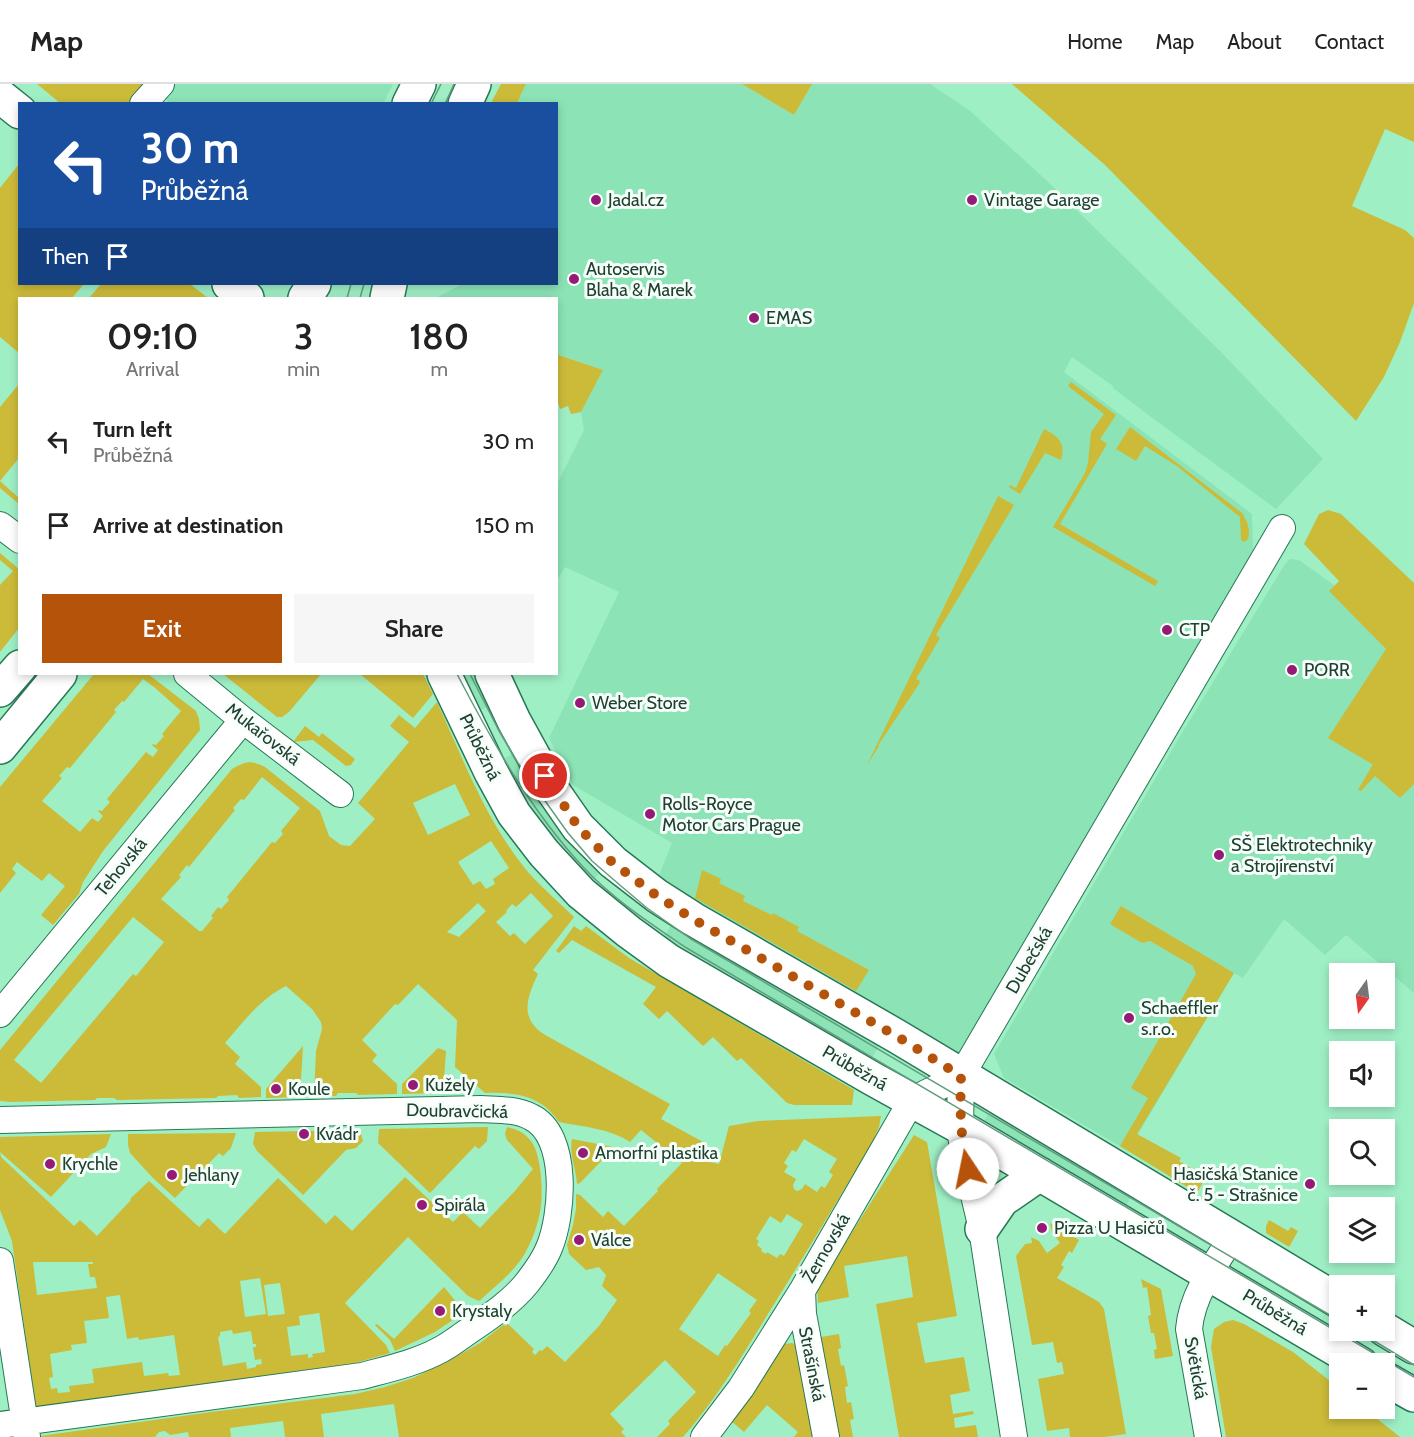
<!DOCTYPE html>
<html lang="en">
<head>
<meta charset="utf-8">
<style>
	body { margin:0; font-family:Cabin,sans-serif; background:#f6f6f6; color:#222; height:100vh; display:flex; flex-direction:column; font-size:22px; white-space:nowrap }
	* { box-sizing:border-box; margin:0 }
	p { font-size:20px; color:#767676 }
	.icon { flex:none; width:33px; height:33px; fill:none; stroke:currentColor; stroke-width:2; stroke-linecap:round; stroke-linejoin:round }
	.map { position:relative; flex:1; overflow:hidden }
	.panel { position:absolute; left:18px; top:213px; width:540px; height:378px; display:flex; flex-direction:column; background:#fff; border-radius:0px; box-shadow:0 3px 9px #0003 }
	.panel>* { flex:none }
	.guide { position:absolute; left:18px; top:18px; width:540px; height:183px; border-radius:0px; box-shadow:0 3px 9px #0003; background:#1a4fa0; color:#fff; overflow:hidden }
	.needle { width:39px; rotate:194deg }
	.tools { position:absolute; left:1329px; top:879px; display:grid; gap:12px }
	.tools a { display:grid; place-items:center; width:66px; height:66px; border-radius:0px; background:#fff; box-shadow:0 3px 9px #0003; font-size:30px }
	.pin { position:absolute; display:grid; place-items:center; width:51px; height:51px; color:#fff; margin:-26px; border:3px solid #fff; border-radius:50%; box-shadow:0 2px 6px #0007 }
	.me { position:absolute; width:66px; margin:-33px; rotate:349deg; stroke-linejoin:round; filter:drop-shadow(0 0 4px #0008) }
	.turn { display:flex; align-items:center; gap:21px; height:126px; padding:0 24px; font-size:27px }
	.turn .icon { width:78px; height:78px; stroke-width:2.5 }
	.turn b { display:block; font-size:42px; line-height:51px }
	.then { display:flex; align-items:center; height:57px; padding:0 24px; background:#0003; gap:12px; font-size:22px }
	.eta { display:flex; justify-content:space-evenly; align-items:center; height:102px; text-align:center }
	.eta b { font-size:36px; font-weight:600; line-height:42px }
	.button { display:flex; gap:12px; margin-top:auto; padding:12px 24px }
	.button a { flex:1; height:69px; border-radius:0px; background:#b45309; color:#fff; font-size:24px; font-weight:600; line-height:69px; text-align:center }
	.button a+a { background:#f6f6f6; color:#222 }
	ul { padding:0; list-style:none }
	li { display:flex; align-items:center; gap:18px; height:84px; padding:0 24px }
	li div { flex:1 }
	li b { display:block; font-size:22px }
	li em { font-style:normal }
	header { display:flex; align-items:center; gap:36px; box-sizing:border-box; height:84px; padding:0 30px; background:#fff; border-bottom:2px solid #e0e0e0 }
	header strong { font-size:28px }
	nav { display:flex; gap:33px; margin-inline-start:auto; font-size:21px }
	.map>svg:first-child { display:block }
</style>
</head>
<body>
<header>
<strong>Map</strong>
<nav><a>Home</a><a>Map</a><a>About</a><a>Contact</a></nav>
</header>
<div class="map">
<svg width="1414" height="1353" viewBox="0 0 1414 1353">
	<rect width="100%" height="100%" fill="#9fefc5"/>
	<path fill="#8ce3b6" d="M155,0H393L383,20L169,19Z
		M526,0H742L794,31L812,0H930L969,26L1044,94L1223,270L1323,375L1276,425L1147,330L1113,304V302L1072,273L1064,288L1252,430L1253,465L1242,493L958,978L655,801L672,759L573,701L549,654L619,508L565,483L558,495L557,494V400L584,346L581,328L603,286L557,270L556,214H436L462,200H556V20L517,19Z
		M1290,475L1299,476L1335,502L1386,565L1414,594V909L1346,851L1325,871L1284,835L1243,894L1234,889L1128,1067L1004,994L994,970L1179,654L1285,480Z
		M451,590H478L489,622L475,629Z
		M516,667L608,781L588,801L562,774L499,678Z
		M673,838L880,960L870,977L663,855Z
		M996,1026L1133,1110L1124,1125L982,1040L990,1027Z"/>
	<path fill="#ccba39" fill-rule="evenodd" d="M37,0H146L143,6L130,20L60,19Z
		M501,0H526L517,19H491Z
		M742,0H812L794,31Z
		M1012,0H1414V58L1385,45L1352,122L1405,146L1414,154V219L1400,258L1384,293L1356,337L1105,81Z
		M19,80L20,200H84L72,214H20L19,269L0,253V104Z
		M101,200H190L208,214H89Z
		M556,270L603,286L581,328L571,330L568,322L560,325L557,316Z
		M1071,298L1116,331L1100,355L1107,360L1060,440L1158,497L1155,502L1053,443L1085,389L1088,379L1091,348L1104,330L1068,302Z
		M19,300L20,369L17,372L19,374L0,397L19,414V420L0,404V323Z
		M1130,343L1242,429C1247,437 1251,446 1248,455L1244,458L1241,456L1240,433L1177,382L1145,362L1136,377L1116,365Z
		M1044,345C1059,353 1066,359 1061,376L1045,369L1020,410L1009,403L1010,401L1016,404Z
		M998,412L1014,421L936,551L940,554L916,595L920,597L919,600L879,660H878L879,662L867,681Z
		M1328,426L1341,430L1414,499V700L1400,714L1375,692L1361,707L1358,706L1373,680H1372L1328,654L1386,565L1329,507L1339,497L1304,460L1319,430Z
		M0,469L20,486L19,544L0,568V501L13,487L0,476Z
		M94,590H148L196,627L199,635L200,646L103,767L83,798L79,810L53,841L41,831L65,802L49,789L42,797L17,778L12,785L16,789L0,809V703ZM143,595L154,603L181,627L162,650L164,652L156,661L153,660L152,661L158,666L153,673L146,668L107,715L110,718L102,727L99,726L98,727L103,732L98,738L92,734L80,748L42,717L62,694L59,692L67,683L70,684L116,628L114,626L122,617L124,618Z
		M223,590H321L289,628L282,633H277Z
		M360,590H423L433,610L413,634Z
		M437,618C463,675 487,739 528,788C542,804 559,818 574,833L533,886L538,890C526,915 519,936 547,952L670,1020L661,1035L705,1059L701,1076L719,1080L729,1042L758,1037L881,1032L879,1043L873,1057C840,1113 806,1169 771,1225C744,1269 717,1314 683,1353H657L670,1340L668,1337L696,1308L665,1276L610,1330L624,1345L621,1348L626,1353H399L394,1320L321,1330L324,1353H285L283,1337L230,1344L231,1353H189L188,1348L170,1351L165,1347L159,1348L155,1353H40V1352L211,1328L355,1310L385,1303L413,1294L447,1278L480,1259L503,1241L506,1242L508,1240L534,1265L532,1268L535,1271L540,1266L542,1267L547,1262L565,1278L599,1242L617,1216L602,1202L606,1191L599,1183L586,1186L569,1170L567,1161L573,1141L576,1125V1110L580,1111L603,1133L608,1127L624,1142L658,1107L657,1105L682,1079L641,1046L630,1058C609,1044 583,1043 559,1038C541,1011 516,1008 485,1009L455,983L457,936L418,900L398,921L395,920L362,956L377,971L372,977L397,1000V1010L358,1011L356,1009H338L336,1012H314L316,967L322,945L321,938L312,925L286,902C260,915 243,938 225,959L240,973L235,980L261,1003V1013L239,1014L237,1011L218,1012L216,1014L117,1016L114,1014H97L95,1016L10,1018L0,1017V966L232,685C246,677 251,676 265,683L320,727L329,752L341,761L350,762L375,735L358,719L409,658L390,642L399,631L415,644ZM262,693L300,724L281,747L283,750L275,759L272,758L227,813L229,816L221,825L218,823L211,832L213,834L202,847H199L161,815L181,793L179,791L187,781L189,783L235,726L233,724L241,715L244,716ZM455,700L470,731L428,751L413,719ZM491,757L509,784L493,795L495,800L486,805L480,797L473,801L458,778ZM531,809L553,832L525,860L514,849L510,852L496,838L507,828L506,827L512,820L516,823ZM478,819L486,827L459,853L447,848ZM133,833L164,858L136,892L133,890L41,999L14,976ZM804,1055L837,1075L829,1088L833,1091L825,1104L821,1102L817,1108L805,1100L802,1105L797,1107L794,1105L793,1101L796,1095L784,1088L788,1082L784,1079L792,1066L796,1068ZM787,1130L803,1140L784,1172L780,1170L777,1174L767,1168L766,1170L761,1167L762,1165L757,1161L759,1157L756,1155L770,1132L781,1139ZM718,1189L757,1216L749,1227L751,1229L727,1262L725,1261L718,1272L679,1245Z
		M305,642L319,653L322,649L355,675L351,681L346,682L313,656L293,658Z
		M702,786L721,795L719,799L745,812L743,817L772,831L773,829L799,843L797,847L869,886L856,907L695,814Z
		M1121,822L1234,889L1137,1050L1181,1074L1179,1077L1206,1093L1197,1109L1120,1062L1148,1014L1131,1004L1196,890L1193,882L1150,857L1142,859L1110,840Z
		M574,842L581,847L586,842L629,874L854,1006L852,1021H794L787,1019L741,974L737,977L713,953L703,962L667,927L659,935L643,920L656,903L572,856L559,869L556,867Z
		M303,962L300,1013L266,1014V1005Z
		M438,964L446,967L443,1009L402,1010V1000Z
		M488,1043L487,1057L479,1065L475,1062L430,1109L378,1059L379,1045Z
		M507,1043C518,1045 527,1050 533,1060C542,1076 544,1115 539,1133C536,1146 531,1159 524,1171C513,1189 494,1203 479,1217L468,1212L408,1153L345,1219L386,1261L390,1269L345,1282L36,1325L12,1157L0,1126V1053L111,1050L106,1063L91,1070L51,1113L0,1068L1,1073L74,1142L80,1136L97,1152L131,1116L130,1115L149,1097L199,1143L208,1134L225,1150L278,1094L326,1140L335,1131L352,1147L405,1093L453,1138L463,1128L480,1144L514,1108L533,1085L507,1056L505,1050ZM33,1178H93V1180H88L90,1193H95L97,1204L37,1211ZM260,1194L266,1230L245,1233L240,1197ZM280,1199L285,1230L268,1232L264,1201ZM120,1211L127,1255L138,1253L139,1256L174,1251L180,1291L169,1292L168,1289L144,1292L142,1278L92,1285L94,1299L69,1302L70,1308L58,1309L57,1304L51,1305L49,1294L53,1293L50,1270L72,1266L71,1261L87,1259L84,1237L109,1234L106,1213ZM319,1227L325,1268L312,1270L313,1273L308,1274V1270L291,1272L287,1243L300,1241L299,1232L319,1229ZM232,1246L233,1250L251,1247L253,1260H256V1263H253L255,1276L261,1275L262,1280L256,1281V1283L247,1285L246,1278L223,1282L218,1253L220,1252V1248Z
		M360,1046L363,1057L356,1064L346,1066L303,1111L257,1067L253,1060L255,1048Z
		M236,1049L231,1064L223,1072L219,1069L175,1114L153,1094L130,1069L128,1061V1050Z
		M914,1051L927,1058L957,1232L917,1239L925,1279L964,1273L970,1307L950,1311L953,1330L973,1327L974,1330L954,1334L955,1344L976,1341L978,1353H899L876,1220L913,1213L907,1172L844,1182L849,1213L818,1219L817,1203Z
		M572,1055L613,1063L614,1064L580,1099L577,1100C576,1085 569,1069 572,1055Z
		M1269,1136L1288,1147L1291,1143L1298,1147L1289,1163L1266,1149V1142Z
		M1050,1139L1079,1156L1072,1169L1069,1167L1061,1181L1064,1183L1057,1194L1099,1218L1104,1225L1126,1350L1104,1353H1070L1069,1344L1047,1347L1038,1295L1064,1290L1062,1278L1057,1279L1053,1258L1032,1261L1016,1172L1025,1160L1032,1159L1031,1153L1039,1157L1047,1169L1060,1159L1052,1148Z
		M1141,1195L1161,1205L1173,1272L1155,1275L1154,1266L1157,1265L1154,1249H1151L1148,1232L1151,1231L1147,1203L1143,1204Z
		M444,1203L457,1219L463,1229L435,1248L395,1267L390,1256L375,1241L377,1240L394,1255Z
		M1233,1236L1244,1240L1293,1268L1339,1304L1340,1324L1365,1325L1400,1353H1226L1211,1263L1214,1245L1224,1238Z
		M839,1250L841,1264L838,1265L841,1282L844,1281L848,1302L845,1303L847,1319L851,1318L854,1335L850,1336L853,1353H838L821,1253Z
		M792,1259L799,1262L817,1353H794L798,1348L767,1321L744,1348L731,1337L779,1265L785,1260Z"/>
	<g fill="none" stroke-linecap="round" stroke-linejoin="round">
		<defs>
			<path id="street" d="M143,20L161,0
				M0,441L20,456
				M187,590L243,636L340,710
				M0,930L243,636
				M0,1036L481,1025C497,1026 516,1025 531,1033C569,1051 563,1131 549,1164C545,1174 534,1190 527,1199C510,1220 486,1235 463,1251C456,1256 448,1262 440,1266C416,1279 388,1285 362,1292L0,1341
				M0,1177L27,1353
				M802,1207L803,1230L826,1353
				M704,1353L741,1304L802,1207L912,1016L961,992
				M1014,1353L982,1145L963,1065L960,1043L961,992L1282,444
				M1208,1353L1189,1245C1192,1211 1214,1181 1232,1154"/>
			<path id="secondary" d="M0,12L20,28
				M409,20L419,0
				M465,20L474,0
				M229,200L247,214
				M305,214L314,200
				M387,214L390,200
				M444,590L491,688L514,730L544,769L581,809L629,848L669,877L873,995L960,1043L1361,1280
				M492,590L514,637L536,677L553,707L578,743L613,778L657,812L693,835L898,953L1340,1218
				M0,606L20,583
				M0,663L60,590
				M982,1145L1002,1116L1040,1090
				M1384,1245L1414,1263
				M1384,1294L1414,1311"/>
		</defs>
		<use href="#street" stroke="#277955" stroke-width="28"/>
		<use href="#secondary" stroke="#277955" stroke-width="36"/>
		<use href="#street" stroke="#fff" stroke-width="26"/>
		<use href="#secondary" stroke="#fff" stroke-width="33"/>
		<path stroke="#639d7f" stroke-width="1.5" d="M431,20L441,0
			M445,20L454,0
			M347,214L351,200
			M360,214L364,200
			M457,590C493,659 531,727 584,784C613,815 650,839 685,863L1414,1293
			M470,590L498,645L518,679L568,749L592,777L621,802L647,824L691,855L1340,1237
			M1356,1246L1414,1281"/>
	</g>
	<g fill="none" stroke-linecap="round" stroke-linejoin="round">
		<path stroke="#b45309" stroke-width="10" stroke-dasharray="0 18" d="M545,692L578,743L612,778L657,812L693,835L898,953L961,992C960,1026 960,1052 968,1085"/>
	</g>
	<g fill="#941a76" stroke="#f6fef9" stroke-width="2">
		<circle cx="596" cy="116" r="6"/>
		<circle cx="972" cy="116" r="6"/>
		<circle cx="574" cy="195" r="6"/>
		<circle cx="754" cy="234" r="6"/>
		<circle cx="1167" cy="546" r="6"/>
		<circle cx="1292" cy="586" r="6"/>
		<circle cx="580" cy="619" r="6"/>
		<circle cx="650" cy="730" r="6"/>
		<circle cx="1219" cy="771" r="6"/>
		<circle cx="1129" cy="934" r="6"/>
		<circle cx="413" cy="1001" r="6"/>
		<circle cx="276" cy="1005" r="6"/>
		<circle cx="304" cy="1050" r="6"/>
		<circle cx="583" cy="1069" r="6"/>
		<circle cx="50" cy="1080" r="6"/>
		<circle cx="172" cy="1091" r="6"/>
		<circle cx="1310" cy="1100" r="6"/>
		<circle cx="422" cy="1121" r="6"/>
		<circle cx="1042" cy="1144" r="6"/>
		<circle cx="579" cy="1156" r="6"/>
		<circle cx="440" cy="1227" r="6"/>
	</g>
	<g text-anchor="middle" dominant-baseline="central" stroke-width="6" stroke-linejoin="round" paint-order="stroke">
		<g font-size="18" fill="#204131" stroke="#f6fef9" text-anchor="start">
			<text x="608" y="116">Jadal.cz</text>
			<text x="984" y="116">Vintage Garage</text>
			<text x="586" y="185">Autoservis<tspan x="586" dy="21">Blaha &amp; Marek</tspan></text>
			<text x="766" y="234">EMAS</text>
			<text x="1179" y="546">CTP</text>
			<text x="1304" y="586">PORR</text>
			<text x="592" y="619">Weber Store</text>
			<text x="662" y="720">Rolls-Royce<tspan x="662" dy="21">Motor Cars Prague</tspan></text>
			<text x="1231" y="761">SŠ Elektrotechniky<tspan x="1231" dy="21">a Strojírenství</tspan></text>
			<text x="1141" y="924">Schaeffler<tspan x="1141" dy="21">s.r.o.</tspan></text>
			<text x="425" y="1001">Kužely</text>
			<text x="288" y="1005">Koule</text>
			<text x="316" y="1050">Kvádr</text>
			<text x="595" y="1069">Amorfní plastika</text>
			<text x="62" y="1080">Krychle</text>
			<text x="1298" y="1090" text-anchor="end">Hasičská Stanice<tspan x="1298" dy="21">č. 5 - Strašnice</tspan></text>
			<text x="184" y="1091">Jehlany</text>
			<text x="434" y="1121">Spirála</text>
			<text x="1054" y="1144">Pizza U Hasičů</text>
			<text x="591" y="1156">Válce</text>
			<text x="452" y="1227">Krystaly</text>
		</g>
		<g font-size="18" fill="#204131" stroke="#f6fef9">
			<text transform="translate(263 650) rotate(38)">Mukařovská</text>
			<text transform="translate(480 663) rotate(64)">Průběžná</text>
			<text transform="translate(121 783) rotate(-51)">Tehovská</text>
			<text transform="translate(1029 876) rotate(-60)">Dubečská</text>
			<text transform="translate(855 984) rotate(30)">Průběžná</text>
			<text transform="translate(457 1027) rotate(1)">Doubravčická</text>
			<text transform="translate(826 1164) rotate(-60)">Žernovská</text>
			<text transform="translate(1275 1228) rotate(31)">Průběžná</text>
			<text transform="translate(812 1280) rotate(79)">Strašínská</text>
			<text transform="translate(1196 1284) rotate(80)">Světická</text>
		</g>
	</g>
</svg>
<div class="tools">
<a><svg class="needle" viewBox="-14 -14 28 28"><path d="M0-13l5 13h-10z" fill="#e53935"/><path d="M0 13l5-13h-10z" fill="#767676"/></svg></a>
<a><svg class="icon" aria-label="sound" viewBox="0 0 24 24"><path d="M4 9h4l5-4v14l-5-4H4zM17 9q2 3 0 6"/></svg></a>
<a><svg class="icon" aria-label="search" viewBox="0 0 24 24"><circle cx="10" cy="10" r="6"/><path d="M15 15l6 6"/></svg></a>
<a><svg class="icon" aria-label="layers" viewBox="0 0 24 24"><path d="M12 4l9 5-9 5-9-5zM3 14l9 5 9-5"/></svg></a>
<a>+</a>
<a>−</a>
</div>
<div class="pin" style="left:545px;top:692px;background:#d93025"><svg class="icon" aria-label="arrive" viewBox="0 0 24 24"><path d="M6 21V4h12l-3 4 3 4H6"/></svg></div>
<svg class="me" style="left:968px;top:1085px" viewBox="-20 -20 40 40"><circle r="19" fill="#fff"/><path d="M0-13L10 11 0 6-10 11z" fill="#b45309"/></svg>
<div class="guide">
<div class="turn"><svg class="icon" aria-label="left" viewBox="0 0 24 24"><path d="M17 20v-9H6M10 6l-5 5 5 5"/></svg><div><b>30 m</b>Průběžná</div></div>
<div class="then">Then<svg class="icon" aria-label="arrive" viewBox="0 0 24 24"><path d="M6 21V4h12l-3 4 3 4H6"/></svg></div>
</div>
<section class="panel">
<div class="eta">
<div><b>09:10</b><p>Arrival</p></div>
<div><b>3</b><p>min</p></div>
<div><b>180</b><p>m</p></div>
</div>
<ul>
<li><svg class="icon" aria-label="left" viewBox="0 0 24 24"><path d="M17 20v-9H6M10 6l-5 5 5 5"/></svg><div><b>Turn left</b><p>Průběžná</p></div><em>30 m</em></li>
<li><svg class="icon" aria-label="arrive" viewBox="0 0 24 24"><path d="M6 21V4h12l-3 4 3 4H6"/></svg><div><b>Arrive at destination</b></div><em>150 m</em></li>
</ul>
<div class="button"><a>Exit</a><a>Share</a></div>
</section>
</div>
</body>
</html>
